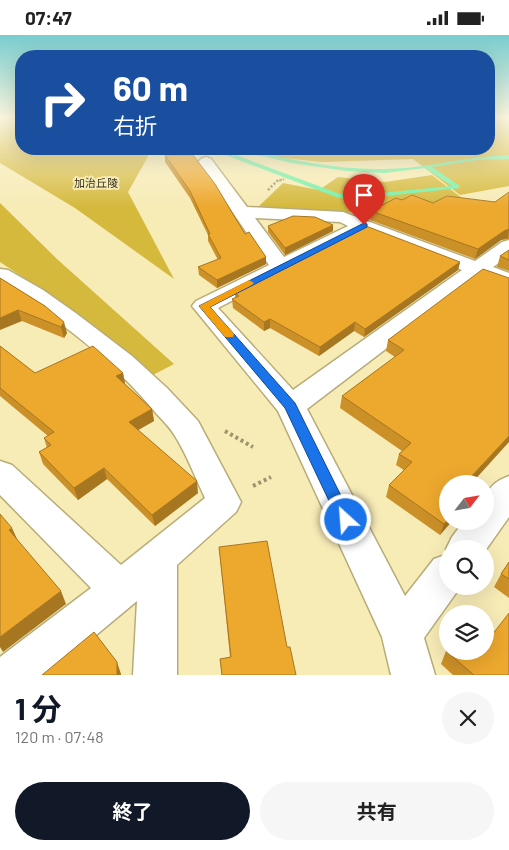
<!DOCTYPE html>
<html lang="ja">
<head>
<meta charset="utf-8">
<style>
	body { margin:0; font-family:Barlow,"Noto Sans JP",sans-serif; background:#f6f6f6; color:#222; height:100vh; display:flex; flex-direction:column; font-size:19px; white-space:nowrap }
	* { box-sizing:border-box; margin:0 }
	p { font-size:16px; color:#767676 }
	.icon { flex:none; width:28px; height:28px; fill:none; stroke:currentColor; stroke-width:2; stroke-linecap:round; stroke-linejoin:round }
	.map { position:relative; height:640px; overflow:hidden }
	.side { display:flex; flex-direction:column; background:#fff; flex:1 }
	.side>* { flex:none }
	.guide { position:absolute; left:15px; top:15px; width:480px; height:105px; border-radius:20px; box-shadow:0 5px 20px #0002; background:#1a4fa0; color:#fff; overflow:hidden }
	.needle { width:32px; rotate:59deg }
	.tools { position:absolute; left:439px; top:440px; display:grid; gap:10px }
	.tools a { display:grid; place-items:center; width:55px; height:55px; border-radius:50%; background:#fff; box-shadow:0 5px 20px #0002; font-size:25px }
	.pin { position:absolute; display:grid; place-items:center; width:42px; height:42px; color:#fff; margin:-51px -21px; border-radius:50% 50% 50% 0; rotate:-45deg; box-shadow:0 0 5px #0007 }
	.pin .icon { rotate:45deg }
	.me { position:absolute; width:55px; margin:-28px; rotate:334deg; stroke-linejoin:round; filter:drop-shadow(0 0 4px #0008) }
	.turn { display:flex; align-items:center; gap:18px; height:105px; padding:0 15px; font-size:22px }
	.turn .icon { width:65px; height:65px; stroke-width:2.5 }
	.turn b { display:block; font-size:35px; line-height:42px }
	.round { display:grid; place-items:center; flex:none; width:52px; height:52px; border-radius:26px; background:#f6f6f6 }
	.headline { display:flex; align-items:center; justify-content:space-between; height:85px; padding:0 15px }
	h1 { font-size:30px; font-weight:700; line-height:38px; color:#111827 }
	.primary-button { display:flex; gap:10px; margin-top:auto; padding:10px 15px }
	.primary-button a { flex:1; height:58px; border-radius:30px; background:#111827; color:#fff; font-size:20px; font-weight:700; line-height:58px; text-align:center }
	.primary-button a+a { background:#f6f6f6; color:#222 }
	.status { display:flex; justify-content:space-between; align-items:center; height:35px; padding:0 25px; background:#fff; direction:ltr }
	.status svg { height:14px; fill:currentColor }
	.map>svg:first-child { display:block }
</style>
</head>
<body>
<div class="status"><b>07:47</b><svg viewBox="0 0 49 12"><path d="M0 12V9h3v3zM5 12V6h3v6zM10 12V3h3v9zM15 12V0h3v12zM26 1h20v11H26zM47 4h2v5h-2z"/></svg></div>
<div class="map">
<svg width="509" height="640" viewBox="0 0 509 640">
	<rect width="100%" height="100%" fill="#f7ebb6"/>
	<path fill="#d5b93d" d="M0,83H21V114H489V83H509V151L460,160L413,124L322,127L204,115L150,118L128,157L174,244L75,173L0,128Z
		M432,140L471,170L409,168L376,179L258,172L283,148L319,155L338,142L385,147Z
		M0,168L57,224L174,329L149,342L66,271L0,227Z"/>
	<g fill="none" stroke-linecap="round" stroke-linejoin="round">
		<path fill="#74f0a9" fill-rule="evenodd" d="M233,114H242C288,124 335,135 383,134C420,134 456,124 493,121L509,120V124L478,125L432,132L460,151V153L349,165L336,162L228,121L211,118L214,116L231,118L340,159L349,161L452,151L425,133L384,138L347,136L291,128Z"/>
		<defs>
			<path id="minor" d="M206,122L211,124L247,172L343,177L475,226L502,207L509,205V221L493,232L509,238V253L480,242L307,374L405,561L434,524L448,519V551H461L424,603L435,640H391L382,602L278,376L192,271L196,266L269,230L198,127L201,124ZM255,183L340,187L348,191L284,222ZM365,197L462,235L293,355L218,273Z
				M0,234L8,235L43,255L77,279L132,321L167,353L198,386L241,467L236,477L177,530V640H133L137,566L48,640H0V622L91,553L0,460V426L12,430L121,530L205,463C195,442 187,420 175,401C170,392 162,385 155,377C113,326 57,282 0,249Z
				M509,441V482L485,516V514H448V517L446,514L452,502L464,486H485C485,463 484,450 509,441Z"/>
		</defs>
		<use href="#minor" stroke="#b8ac79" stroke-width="3"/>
		<path stroke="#9d956f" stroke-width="2" stroke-dasharray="1 1" stroke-linecap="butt" d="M277,146L285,144"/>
		<path stroke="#9d956f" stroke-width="2.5" stroke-dasharray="2 2" stroke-linecap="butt" d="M268,155L277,146L281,145"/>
		<path stroke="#9d956f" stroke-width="4" stroke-dasharray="3 3" stroke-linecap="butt" d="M225,396L253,412
			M253,451L271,442"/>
		<use href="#minor" fill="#fff" fill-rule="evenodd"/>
	</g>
	<path fill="#cc9028" d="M165,120L245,199L266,222V229L217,253L199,240L198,232L218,225L208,206V200L190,163L165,127Z
		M509,157V204L501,205L475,224L370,185L371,176L402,165L433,168L495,167Z
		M333,190V196L285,220L268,197V191Z
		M509,215V236L497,232L500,221Z
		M460,227L458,235L364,302L354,296L319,321L270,293L264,296L233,273L232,264L235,263V258Z
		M0,243L45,271L67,298L64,303L22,286Z
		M509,243L472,448L448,486H452L440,500L386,462L389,450L404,435L396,430L399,419L402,416L340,373L342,361L395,322L386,316L388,305Z
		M0,311L35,338H123L125,349L152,374L154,386L138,395L198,458L155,491L107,444L78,465L43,429L39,417L47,413L44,403L48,401L0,361Z
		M219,512L287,612L296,640H222L220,624L230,622Z
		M509,527V563L494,552L501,539Z
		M485,610L509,640H453L441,629L446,616Z"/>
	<path fill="#a67620" d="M333,190V196L285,220V213Z
		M509,194L508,203L501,205L475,224L478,214L504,196Z
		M266,222V229L217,253V245Z
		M460,227L458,235L364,302L365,294Z
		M18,275L22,286L0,295V283Z
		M270,284V293L264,296V287Z
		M64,287L67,298L64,303L61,292Z
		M355,287L354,296L319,321L320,312Z
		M123,338L125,349L119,353L116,341Z
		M152,374L154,386L131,399L129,387Z
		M509,401V407L471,449L468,445Z
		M104,433L107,444L78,465L74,453Z
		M197,446L198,458L155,491L152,480Z
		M448,485V486H452L440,500L444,489Z
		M12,493L18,506L9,495Z
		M61,556L66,569L3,617L0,612V602Z
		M117,627L121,639V640H117Z"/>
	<path fill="#eda82e" stroke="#a67620" d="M165,120H193L215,149L245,199L249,197L266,222L217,245L198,232L221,223L208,199H210L190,156Z
		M509,157V194L504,196L478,214L371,176L396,163L402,165L412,160L433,168L447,161L495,167Z
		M293,181L315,182L333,190L285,213L268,191Z
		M366,191L460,227L365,294L355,287L320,312L270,284L264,287L232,264L239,261L235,258Z
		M509,215V225L500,221Z
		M483,234L509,243V401L468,445L474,449H448V485L444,489L389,450L412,427L399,419L411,408L342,361L404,315L388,305Z
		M0,243L45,271L64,287L61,292L18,275L0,283Z
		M0,311L35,338L93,311L123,338L116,341L152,374L129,387L197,446L152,480L104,433L74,453L39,417L51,410L44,403L54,397L0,353Z
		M0,479L12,493L9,495L61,556L0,602Z
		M267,506L287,612H290L296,640H222L220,624L231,622L219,512Z
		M509,527V544L501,539Z
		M509,578V640H474L446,616L448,615V616H485V609Z
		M94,597L117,627V640H42Z"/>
	<linearGradient id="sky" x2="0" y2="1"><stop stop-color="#79cccf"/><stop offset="0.48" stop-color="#fbf6de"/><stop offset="1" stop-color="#fbf6de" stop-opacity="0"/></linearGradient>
	<rect width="509" height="172" fill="url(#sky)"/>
	<path fill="#1a73e8" stroke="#114b97" d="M364,188L367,189V192L210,272L295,368L353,485L351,489L346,491L340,489L285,373L199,271Z"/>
	<path fill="#f59e0b" d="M249,245L254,248L252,250L210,272L234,299L233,302H225L199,271Z"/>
	<g text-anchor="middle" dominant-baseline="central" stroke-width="4" stroke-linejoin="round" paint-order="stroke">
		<g font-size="11" fill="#3a351f" stroke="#f7ebb6">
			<text x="96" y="147">加治丘陵</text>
		</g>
	</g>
</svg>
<div class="tools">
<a><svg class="needle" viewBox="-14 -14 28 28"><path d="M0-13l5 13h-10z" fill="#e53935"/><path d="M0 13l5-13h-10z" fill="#767676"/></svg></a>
<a><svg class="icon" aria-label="search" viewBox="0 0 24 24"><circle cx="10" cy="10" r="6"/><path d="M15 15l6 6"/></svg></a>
<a><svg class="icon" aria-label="layers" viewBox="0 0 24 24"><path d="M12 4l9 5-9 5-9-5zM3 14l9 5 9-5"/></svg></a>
</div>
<div class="pin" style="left:364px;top:190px;background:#d93025"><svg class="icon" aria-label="arrive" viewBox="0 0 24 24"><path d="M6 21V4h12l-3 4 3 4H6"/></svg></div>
<svg class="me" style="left:346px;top:485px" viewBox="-20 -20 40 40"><circle r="17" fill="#1a73e8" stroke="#fff" stroke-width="3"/><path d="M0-11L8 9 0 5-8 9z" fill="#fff"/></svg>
<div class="guide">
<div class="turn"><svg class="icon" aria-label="right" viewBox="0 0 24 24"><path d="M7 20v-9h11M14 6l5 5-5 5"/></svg><div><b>60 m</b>右折</div></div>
</div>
</div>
<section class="side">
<div class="headline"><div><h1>1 分</h1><p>120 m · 07:48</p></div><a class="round"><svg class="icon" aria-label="close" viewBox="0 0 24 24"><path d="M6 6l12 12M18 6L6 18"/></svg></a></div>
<div class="primary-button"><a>終了</a><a>共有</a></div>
</section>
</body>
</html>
